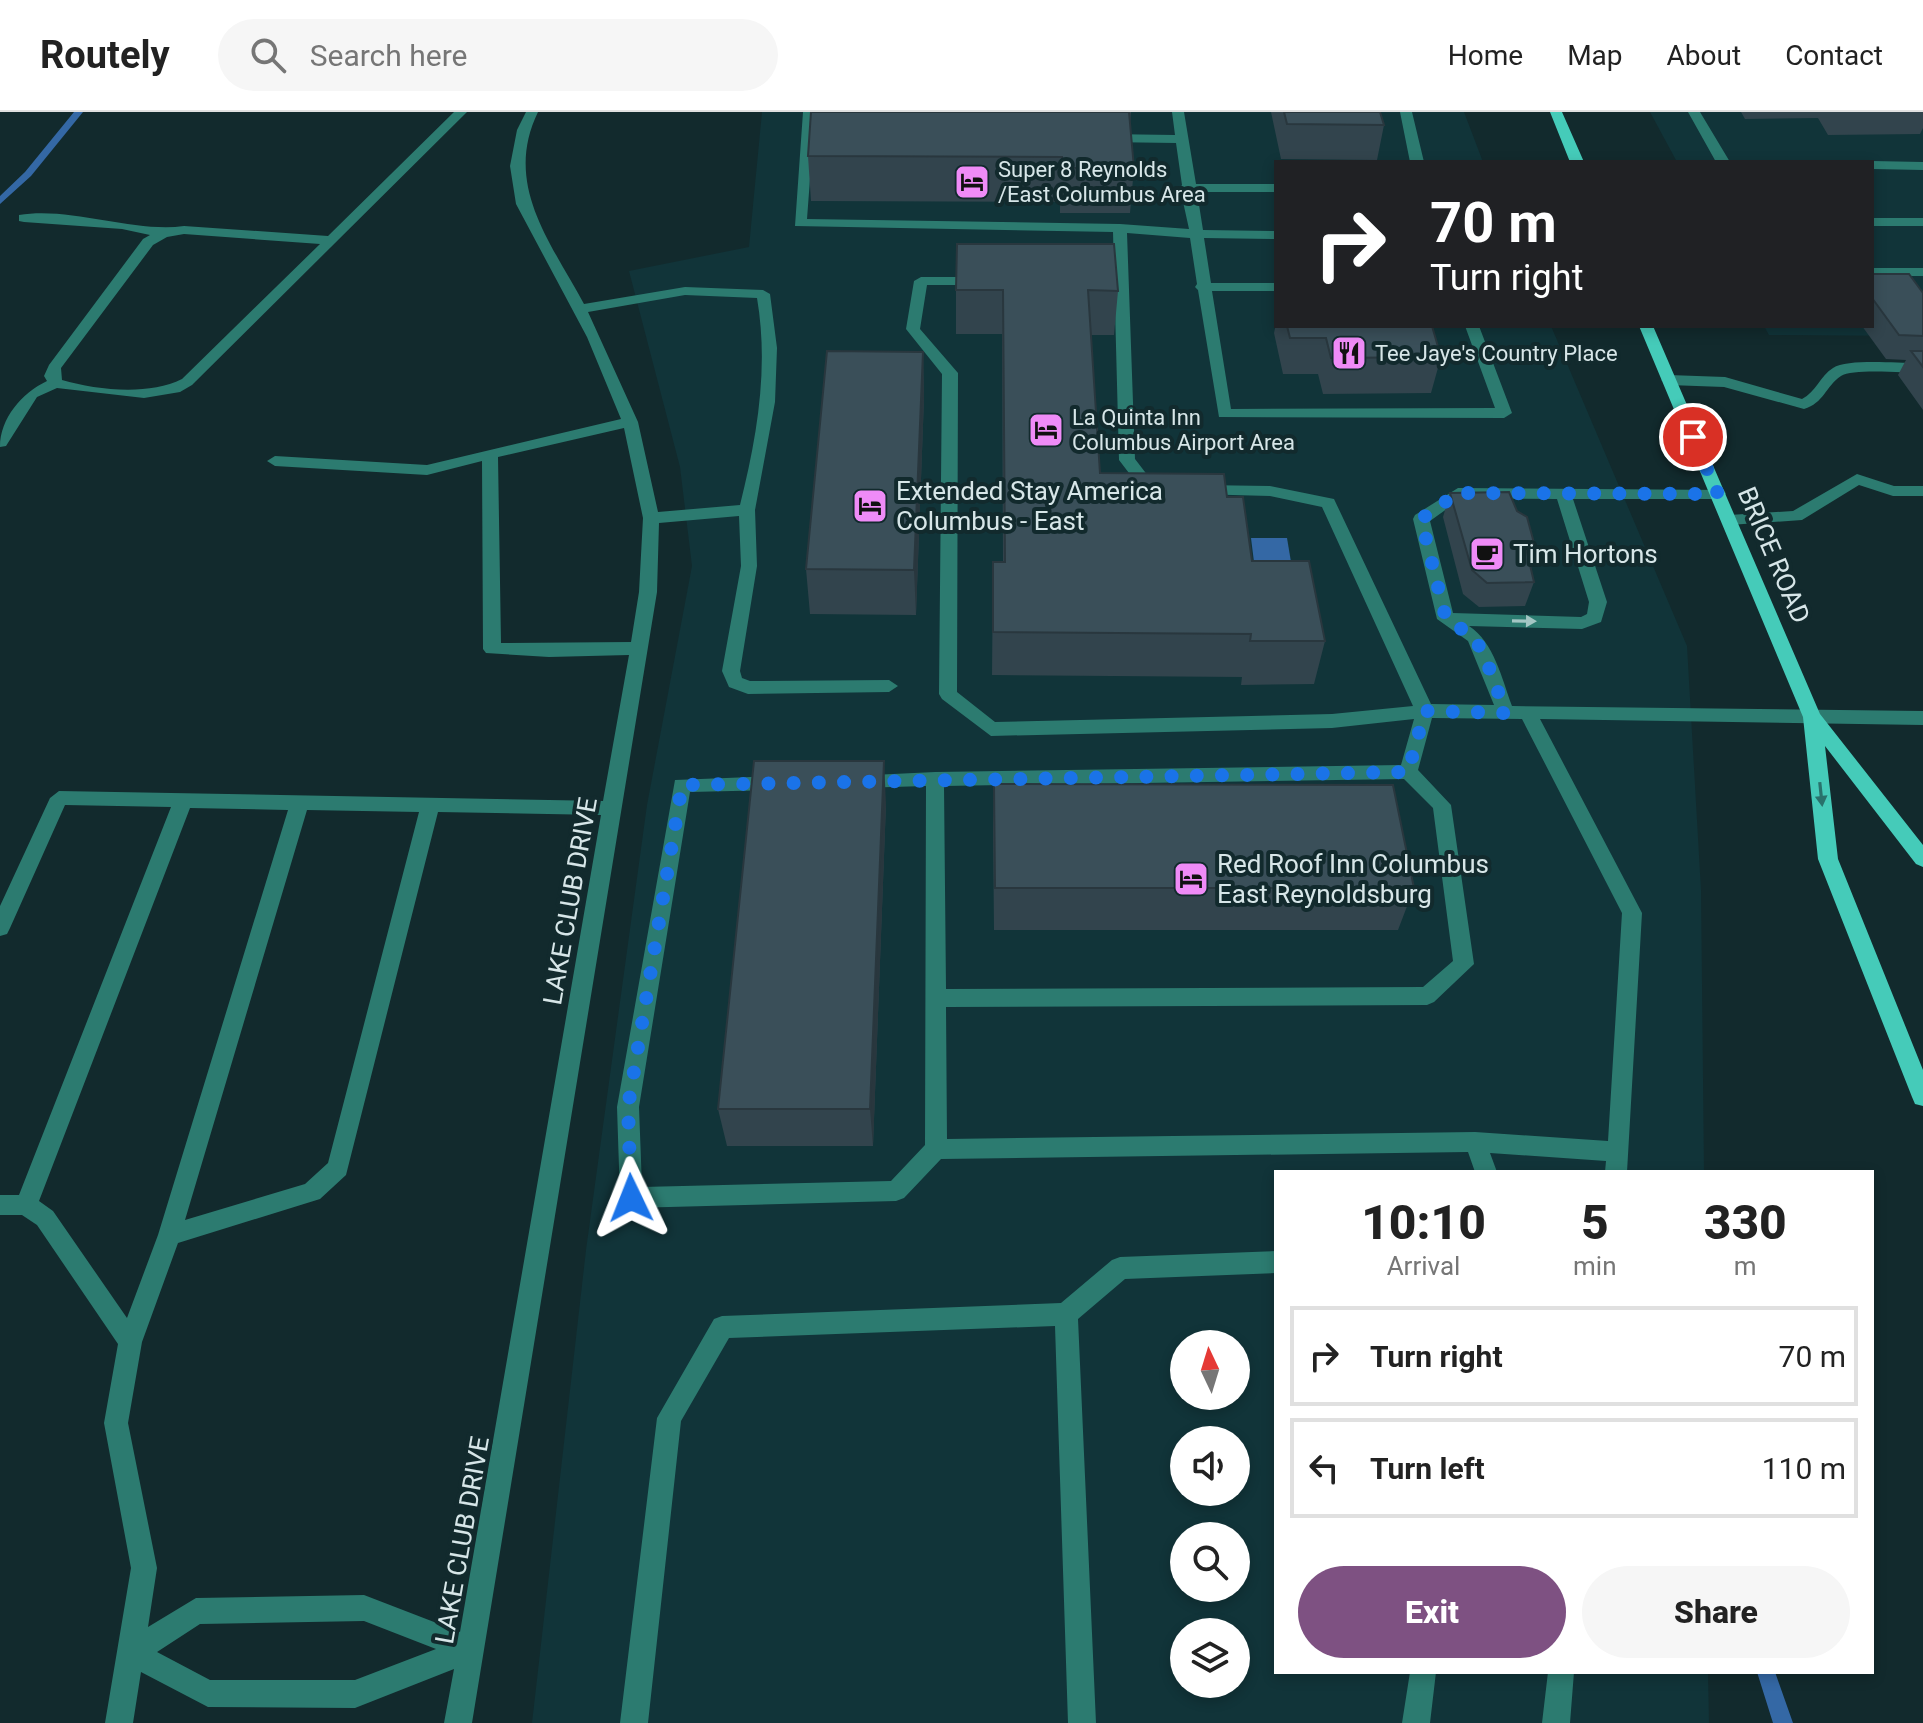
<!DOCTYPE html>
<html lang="en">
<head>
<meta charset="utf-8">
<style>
	body { margin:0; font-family:Roboto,sans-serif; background:#f6f6f6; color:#222; height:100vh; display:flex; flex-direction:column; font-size:30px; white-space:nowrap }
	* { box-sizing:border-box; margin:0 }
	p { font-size:26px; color:#767676 }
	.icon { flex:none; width:44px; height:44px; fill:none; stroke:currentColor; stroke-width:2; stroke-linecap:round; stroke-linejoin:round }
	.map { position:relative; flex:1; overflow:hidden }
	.drawer { position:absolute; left:1274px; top:1058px; width:600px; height:504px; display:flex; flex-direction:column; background:#fff; border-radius:0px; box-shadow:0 4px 12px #0003 }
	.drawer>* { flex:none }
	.hud { position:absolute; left:1274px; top:48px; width:600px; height:168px; border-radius:0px; box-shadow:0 4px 12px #0003; background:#202124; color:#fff; overflow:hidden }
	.needle { width:52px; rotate:356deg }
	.fabs { position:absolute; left:1170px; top:1218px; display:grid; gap:16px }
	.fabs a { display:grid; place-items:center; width:80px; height:80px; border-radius:50%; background:#fff; box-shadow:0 4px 12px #0003; font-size:40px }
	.pin { position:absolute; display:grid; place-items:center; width:68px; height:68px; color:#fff; margin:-34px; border:4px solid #fff; border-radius:50%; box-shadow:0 2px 8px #0007 }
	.me { position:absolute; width:88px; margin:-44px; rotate:358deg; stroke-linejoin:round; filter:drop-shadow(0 0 6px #0008) }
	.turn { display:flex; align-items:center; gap:28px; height:168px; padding:0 24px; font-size:36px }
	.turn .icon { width:104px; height:104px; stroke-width:2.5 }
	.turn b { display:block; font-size:56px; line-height:68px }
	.eta { display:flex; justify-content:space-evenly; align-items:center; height:136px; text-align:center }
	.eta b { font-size:48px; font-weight:800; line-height:56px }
	.cta { display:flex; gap:16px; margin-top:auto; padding:16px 24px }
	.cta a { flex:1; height:92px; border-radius:48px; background:#7e5182; color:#fff; font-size:32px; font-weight:800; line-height:92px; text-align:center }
	.cta a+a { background:#f6f6f6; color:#222 }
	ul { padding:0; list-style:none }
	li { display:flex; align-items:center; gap:24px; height:100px; margin:0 16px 12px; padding:0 8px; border:4px solid #e0e0e0; border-radius:0px }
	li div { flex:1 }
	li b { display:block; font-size:30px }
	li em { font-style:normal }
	header { display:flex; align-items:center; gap:48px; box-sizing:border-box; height:112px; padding:0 40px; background:#fff; border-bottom:2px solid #e0e0e0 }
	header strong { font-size:38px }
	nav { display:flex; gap:44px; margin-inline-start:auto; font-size:28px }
	.search { width:560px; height:72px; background:#f6f6f6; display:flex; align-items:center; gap:20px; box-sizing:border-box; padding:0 28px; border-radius:44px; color:#767676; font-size:30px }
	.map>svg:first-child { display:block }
</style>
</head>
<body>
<header>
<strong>Routely</strong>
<div class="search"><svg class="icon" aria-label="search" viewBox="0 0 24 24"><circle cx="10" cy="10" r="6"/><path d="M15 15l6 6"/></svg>Search here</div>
<nav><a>Home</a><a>Map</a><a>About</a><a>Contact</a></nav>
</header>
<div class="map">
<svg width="1923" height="1611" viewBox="0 0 1923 1611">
	<rect width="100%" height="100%" fill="#122a2d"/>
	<path fill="#113439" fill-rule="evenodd" d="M762,0H1464L1483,50H1276V214H1551L1687,534L1701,778L1704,1060H1276V1560H1708L1709,1611H532L586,1138L647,693L692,454L680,355L629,159L749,135ZM1184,1232H1236V1284H1184ZM1184,1328H1236V1380H1184ZM1184,1424H1236V1476H1184ZM1184,1520H1236V1572H1184Z
		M1650,0H1923V224L1769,223L1764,214H1872V50H1677Z"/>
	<path fill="#3468a5" d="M1251,426H1287L1295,474H1257Z"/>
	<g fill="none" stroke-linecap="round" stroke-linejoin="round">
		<path fill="#3468a5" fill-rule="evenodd" d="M74,0H83L31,64L0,92V84L25,60Z
			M1757,1560H1775L1793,1611H1773Z"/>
		<path fill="#2c7b70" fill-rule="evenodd" d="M454,0H467L192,273L180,280L144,286L57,276L37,285L6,334L0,335C0,306 22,281 47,269L44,264L49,253L143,127L150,123L122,117L24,110L19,109V103C69,94 134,121 184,114L328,124ZM184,122L320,132L182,267C148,284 97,278 62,268L61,256L153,133L167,125Z
			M526,0H538C503,72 550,129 584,192L685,175L763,178L770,182L777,236L775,290L755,398L757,454L740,559L742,566L750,569L889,568L898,574L889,580L748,582L729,575L722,559L741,454L739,404L659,411L657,480L472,1611H444L454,1557L355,1596L208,1595L141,1560L133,1611H105L131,1456L104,1311L118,1232L37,1113L22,1103H0V1083H19L171,695L65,693L10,816L7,822L0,824V794L50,686L59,679L603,689L629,543L549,545L486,541L483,537L482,349L427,363L275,354L267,349L275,344L427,353L621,307L587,225L516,92L510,54L517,18ZM685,183L757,186C769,256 757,325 740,393L658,400L638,310L588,200ZM624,316L643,406L639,480L631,530L501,531L498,345ZM190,696L288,698L158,1123L127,1206L53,1099L39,1089ZM307,698L419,700L328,1051L305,1072L185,1108ZM438,700L601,703L460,1520L364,1483L196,1486L148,1515L157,1456L128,1311L142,1230L178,1131L320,1087L346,1063ZM364,1509L436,1537L355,1568H210L157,1540L200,1512Z
			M803,0H815L807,107L1120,112L1189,117L1180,76L1182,73L1176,31L1105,30L1099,26L1105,22L1175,23L1172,0H1184L1196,72H1276V80H1197L1203,118L1276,119V127L1204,126L1211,171H1276V179H1212L1231,297L1495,296L1465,214H1479L1512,301L1504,306L1219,305L1198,178L1195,175L1197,172L1190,126L1127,121L1135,347L1155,373L1165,378L1157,383L1145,382L1119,348L1113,120L795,114Z
			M1400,0H1412L1424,50H1410Z
			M1688,0H1700L1730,50H1716Z
			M1872,49L1923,50V58L1872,57V50H1868Z
			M1872,106H1923V114H1872Z
			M1872,156H1923V164H1872Z
			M921,165H984L991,169L984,173H927L920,217L958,261L957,580L995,610L1332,602L1413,594L1322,395L1270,384L1195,382V374L1201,373L1270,374L1334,387L1431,592L1494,593L1468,529L1437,507L1413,407L1415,403L1458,376L1724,378L1726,382L1718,387H1573L1607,490L1601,510L1582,517L1469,514C1494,530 1502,567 1512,594L1923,599V613L1540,607L1642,801L1627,1060H1605L1606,1049L1490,1041L1497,1060H1475L1468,1040L941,1047L904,1086L896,1089L631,1096L623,1093L620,1086L617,995L675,668L778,664L787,671L778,678L690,680L639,995L642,1075L891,1069L925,1033L926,674L858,676L851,674L849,669L851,664L935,660L1401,653L1414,607L1332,616L991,624L942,587L939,582L942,262L906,217L914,169ZM1462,386L1557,387L1589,490L1587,502L1581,505L1453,501L1430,409ZM1432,606L1522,607L1622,801L1608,1029L1475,1020L947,1027L946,895L1427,893L1434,890L1474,852L1451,693L1418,658ZM1404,667L1433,696L1453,849L1423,875L946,877L944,674Z
			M1923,251V261C1906,261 1853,256 1841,264C1825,275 1824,291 1804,297L1724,275L1669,273L1661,268L1669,263L1725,265L1802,287C1816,280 1820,264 1833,256C1848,246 1903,252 1923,251Z
			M1857,362L1894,374H1923V384H1893L1859,373L1802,408L1729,413L1721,408L1729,403L1793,399Z
			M1276,1139V1161L1125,1167L1078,1207L1096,1611H1068L1055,1214L729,1226L681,1309L648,1611H620L657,1306L714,1207L722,1204L1061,1191L1112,1148L1120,1145Z
			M1410,1560H1436L1430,1611H1402Z
			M1548,1560H1574L1570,1611H1542Z"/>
		<path fill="#45cbb9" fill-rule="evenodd" d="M1550,0H1562L1584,50H1570Z
			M1639,214H1653L1820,602L1923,733V755L1916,752L1825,634L1838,747L1923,958V994L1915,992L1912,985L1818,747L1803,605Z"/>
	</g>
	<path fill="#32444d" d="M811,0H1131L1130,12L1134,56L1130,101H1060V90L811,89L808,44Z
		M1271,0H1380L1384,13L1377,48L1281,47Z
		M1741,0H1923V16L1920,22L1828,23L1818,6L1745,7Z
		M1872,162L1923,181V298L1898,263L1906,248L1886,247L1862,214H1872Z
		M956,178L1118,179L1114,223H1091L1100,361L1227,385L1252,449L1325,529L1314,572L1241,573L1242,565L992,563L993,450H1003L1002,222H956Z
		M1276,212V214H1432L1441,245L1431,281L1323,282L1318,262H1283L1274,221Z
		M923,240L924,286L916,503L810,502L806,457Z
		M1450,381L1517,399L1534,431L1528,447L1534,470L1525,494L1479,495L1463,482L1443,405Z
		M994,672L1414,776L1398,818H994L993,715Z
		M886,692L873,1034H727L718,997Z"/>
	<path fill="#29373e" d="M923,240L924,286L916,503L914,458Z
		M1534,431L1525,455L1526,436Z
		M884,649L886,692L873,1034L870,997Z"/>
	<path fill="#3a4f59" stroke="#29373e" stroke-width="2" d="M811,0H1129L1134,56H1063L1062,45L808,44Z
		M1284,0H1380L1384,13L1287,12Z
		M957,132H1114L1118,179L1088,178L1100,361L1224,362L1227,385H1243L1252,449H1309L1325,529H1250L1251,522L993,520V450H1005L1003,178H956Z
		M1872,162H1909L1923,181V224L1899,223L1872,186Z
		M1287,214H1432L1441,245L1331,246L1326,226H1290Z
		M827,239L923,240L914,458L806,457Z
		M1911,239H1923V255Z
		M1509,380L1517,399L1527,405L1534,431L1526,436L1534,470L1487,471L1472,458L1450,381Z
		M754,649H884L870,997H718Z
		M994,672L1393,673L1414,776H995Z"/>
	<defs><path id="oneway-solid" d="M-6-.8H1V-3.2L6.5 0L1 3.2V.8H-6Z" transform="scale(2)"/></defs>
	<use fill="#a4c6c4" href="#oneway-solid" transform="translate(1524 509) rotate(1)"/>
	<use fill="#29726c" href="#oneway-solid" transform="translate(1821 682) rotate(84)"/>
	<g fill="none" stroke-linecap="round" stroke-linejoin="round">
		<path stroke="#1a73e8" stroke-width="14" stroke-dasharray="0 25.2" d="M631,1086L628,995L682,673L1408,660L1425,599L1506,601L1485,545L1474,525L1446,507L1421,407L1458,381L1718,382L1693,325"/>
	</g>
	<defs>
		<symbol id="hotel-square" viewBox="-11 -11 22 22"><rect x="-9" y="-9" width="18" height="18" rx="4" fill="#ef8bf7" stroke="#122a2d"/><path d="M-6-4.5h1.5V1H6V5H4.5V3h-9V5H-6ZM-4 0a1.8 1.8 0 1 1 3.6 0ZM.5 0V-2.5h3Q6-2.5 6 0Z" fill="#111"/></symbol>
		<symbol id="restaurant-square" viewBox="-11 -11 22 22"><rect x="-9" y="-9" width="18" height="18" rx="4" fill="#ef8bf7" stroke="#122a2d"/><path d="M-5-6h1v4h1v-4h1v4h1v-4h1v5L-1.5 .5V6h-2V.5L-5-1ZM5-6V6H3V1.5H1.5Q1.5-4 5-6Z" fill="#111"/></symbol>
		<symbol id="cafe-square" viewBox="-11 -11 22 22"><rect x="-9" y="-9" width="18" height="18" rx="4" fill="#ef8bf7" stroke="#122a2d"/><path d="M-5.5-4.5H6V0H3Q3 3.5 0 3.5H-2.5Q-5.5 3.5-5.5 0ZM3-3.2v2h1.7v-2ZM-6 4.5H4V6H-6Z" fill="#111"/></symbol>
	</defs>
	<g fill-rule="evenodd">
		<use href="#hotel-square" x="952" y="50" width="40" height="40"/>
		<use href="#restaurant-square" x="1329" y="221" width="40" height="40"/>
		<use href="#hotel-square" x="1026" y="298" width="40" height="40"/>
		<use href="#hotel-square" x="850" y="374" width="40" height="40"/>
		<use href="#cafe-square" x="1467" y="422" width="40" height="40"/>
		<use href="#hotel-square" x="1171" y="747" width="40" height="40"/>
	</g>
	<g text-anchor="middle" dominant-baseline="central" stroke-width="8" stroke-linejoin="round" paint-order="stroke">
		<g font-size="22" fill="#d7e6e8" stroke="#122a2d" text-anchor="start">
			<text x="998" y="57">Super 8 Reynolds<tspan x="998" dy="25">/East Columbus Area</tspan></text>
			<text x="1375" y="241">Tee Jaye's Country Place</text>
			<text x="1072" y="305">La Quinta Inn<tspan x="1072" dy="25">Columbus Airport Area</tspan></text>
		</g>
		<g font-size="26" fill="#d7e6e8" stroke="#122a2d" text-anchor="start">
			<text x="896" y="379">Extended Stay America<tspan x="896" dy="30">Columbus - East</tspan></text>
			<text x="1513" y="442">Tim Hortons</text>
			<text x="1217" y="752">Red Roof Inn Columbus<tspan x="1217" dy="30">East Reynoldsburg</tspan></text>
		</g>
		<g font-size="26" fill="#d7e6e8" stroke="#122a2d">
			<text transform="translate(1774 443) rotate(67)">BRICE ROAD</text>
			<text transform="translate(570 789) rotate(-80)">LAKE CLUB DRIVE</text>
			<text transform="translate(462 1428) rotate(-80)">LAKE CLUB DRIVE</text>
		</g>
	</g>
</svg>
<div class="fabs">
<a><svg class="needle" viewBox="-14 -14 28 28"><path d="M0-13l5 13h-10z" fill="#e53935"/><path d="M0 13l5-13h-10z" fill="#767676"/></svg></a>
<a><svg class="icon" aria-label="sound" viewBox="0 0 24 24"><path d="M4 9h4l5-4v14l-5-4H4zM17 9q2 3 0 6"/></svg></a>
<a><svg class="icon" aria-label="search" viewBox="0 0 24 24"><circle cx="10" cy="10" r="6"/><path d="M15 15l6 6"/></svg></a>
<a><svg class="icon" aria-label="layers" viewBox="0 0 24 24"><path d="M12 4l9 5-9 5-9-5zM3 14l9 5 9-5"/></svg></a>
</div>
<div class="pin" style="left:1693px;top:325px;background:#d93025"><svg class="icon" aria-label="arrive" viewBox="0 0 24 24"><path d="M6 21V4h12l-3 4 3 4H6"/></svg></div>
<svg class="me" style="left:631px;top:1086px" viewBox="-20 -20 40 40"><path d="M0-17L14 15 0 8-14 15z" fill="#1a73e8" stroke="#fff" stroke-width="4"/></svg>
<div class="hud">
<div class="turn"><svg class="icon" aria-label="right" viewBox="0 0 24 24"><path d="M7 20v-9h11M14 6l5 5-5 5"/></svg><div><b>70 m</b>Turn right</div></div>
</div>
<section class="drawer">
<div class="eta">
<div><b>10:10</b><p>Arrival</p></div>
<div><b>5</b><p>min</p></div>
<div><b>330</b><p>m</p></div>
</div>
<ul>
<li><svg class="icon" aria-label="right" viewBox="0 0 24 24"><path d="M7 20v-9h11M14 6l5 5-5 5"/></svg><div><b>Turn right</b></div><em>70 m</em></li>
<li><svg class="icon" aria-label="left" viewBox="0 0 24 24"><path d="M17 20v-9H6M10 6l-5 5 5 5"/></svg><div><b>Turn left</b></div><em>110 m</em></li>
</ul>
<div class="cta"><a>Exit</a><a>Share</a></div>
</section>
</div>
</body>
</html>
